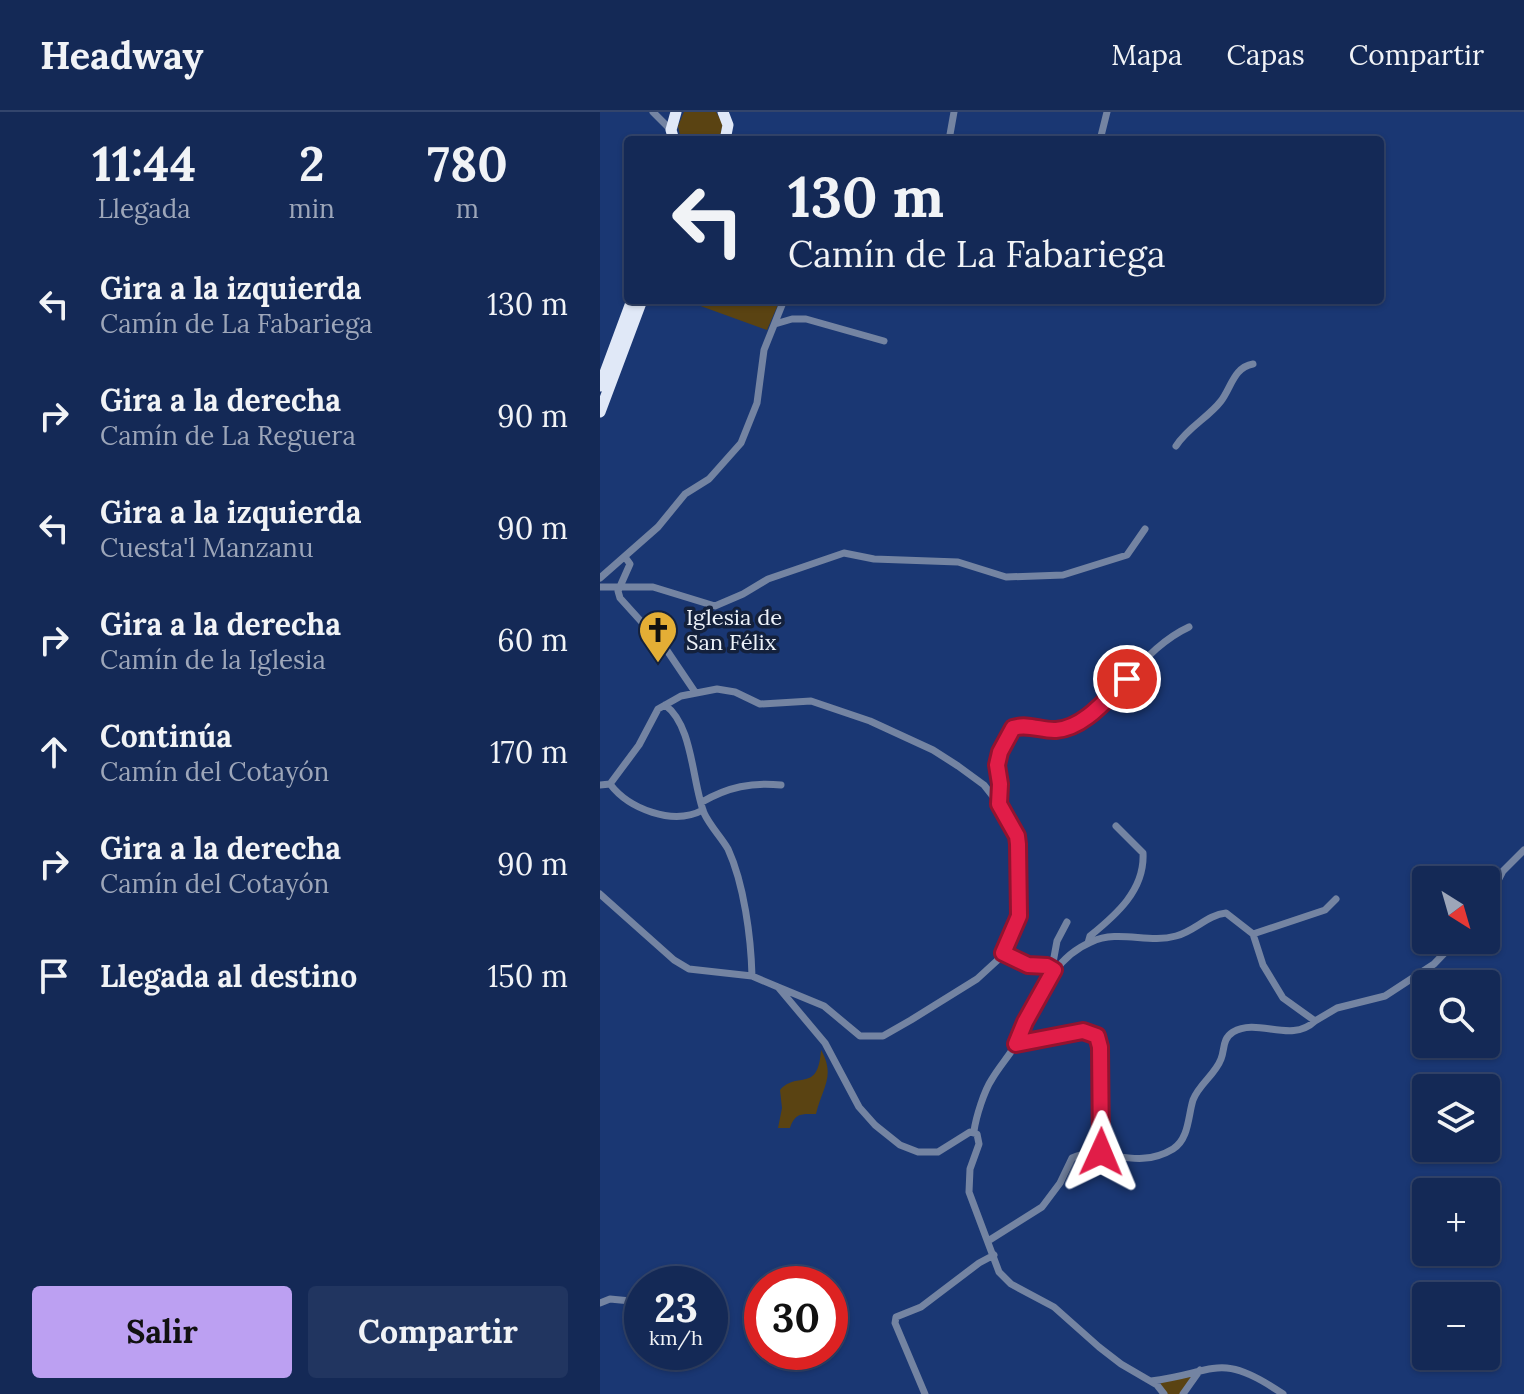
<!DOCTYPE html>
<html lang="es">
<head>
<meta charset="utf-8">
<style>
	body { margin:0; font-family:Lora,serif; background:#213560; color:#f1f3f6; height:100vh; display:flex; flex-direction:column; font-size:30px; white-space:nowrap }
	* { box-sizing:border-box; margin:0 }
	p { font-size:26px; color:#9da6b9 }
	.icon { flex:none; width:44px; height:44px; fill:none; stroke:currentColor; stroke-width:2; stroke-linecap:round; stroke-linejoin:round }
	.map { position:relative; flex:1; overflow:hidden }
	.details { display:flex; flex-direction:column; background:#142956; width:600px }
	.details>* { flex:none }
	.guide { position:absolute; left:24px; top:24px; width:760px; height:168px; border-radius:8px; box-shadow:0 2px 6px #0004,0 0 0 2px #33456c; background:#142956; color:#f1f3f6; overflow:hidden }
	.needle { width:52px; rotate:143deg }
	.tools { position:absolute; left:812px; top:754px; display:grid; gap:16px }
	.tools a { display:grid; place-items:center; width:88px; height:88px; border-radius:8px; background:#142956; box-shadow:0 2px 6px #0004,0 0 0 2px #33456c; font-size:40px }
	.speed { position:absolute; left:24px; top:1154px; display:flex; gap:16px; font-size:40px; font-weight:700; text-align:center }
	.speed>* { display:grid; place-content:center; width:104px; height:104px; border-radius:50%; background:#142956; box-shadow:0 2px 6px #0004,0 0 0 2px #33456c; line-height:1 }
	.speed small { font-size:20px; font-weight:400 }
	.speed .limit { border:12px solid #d22; background:#fff; color:#111 }
	.pin { position:absolute; display:grid; place-items:center; width:68px; height:68px; color:#fff; margin:-34px; border:4px solid #fff; border-radius:50%; box-shadow:0 2px 8px #0007 }
	.me { position:absolute; width:88px; margin:-44px; rotate:1deg; stroke-linejoin:round; filter:drop-shadow(0 0 6px #0008) }
	.turn { display:flex; align-items:center; gap:28px; height:168px; padding:0 32px; font-size:36px }
	.turn .icon { width:104px; height:104px; stroke-width:2.5 }
	.turn b { display:block; font-size:56px; line-height:68px }
	.eta { display:flex; justify-content:space-evenly; align-items:center; height:136px; text-align:center }
	.eta b { font-size:48px; font-weight:800; line-height:56px }
	.action { display:flex; gap:16px; margin-top:auto; padding:16px 32px }
	.action a { flex:1; height:92px; border-radius:8px; background:#bca0f2; color:#111; font-size:32px; font-weight:800; line-height:92px; text-align:center }
	.action a+a { background:#213560; color:#f1f3f6 }
	ul { padding:0; list-style:none }
	li { display:flex; align-items:center; gap:24px; height:112px; padding:0 32px }
	li div { flex:1 }
	li b { display:block; font-size:30px }
	li em { font-style:normal }
	header { display:flex; align-items:center; gap:48px; box-sizing:border-box; height:112px; padding:0 40px; background:#142956; border-bottom:2px solid #33456c }
	header strong { font-size:38px }
	nav { display:flex; gap:44px; margin-inline-start:auto; font-size:28px }
	main { display:flex; flex:1; min-height:0 }
	.map>svg:first-child { display:block }
</style>
</head>
<body>
<header>
<strong>Headway</strong>
<nav><a>Mapa</a><a>Capas</a><a>Compartir</a></nav>
</header>
<main>
<section class="details">
<div class="eta">
<div><b>11:44</b><p>Llegada</p></div>
<div><b>2</b><p>min</p></div>
<div><b>780</b><p>m</p></div>
</div>
<ul>
<li><svg class="icon" aria-label="left" viewBox="0 0 24 24"><path d="M17 20v-9H6M10 6l-5 5 5 5"/></svg><div><b>Gira a la izquierda</b><p>Camín de La Fabariega</p></div><em>130 m</em></li>
<li><svg class="icon" aria-label="right" viewBox="0 0 24 24"><path d="M7 20v-9h11M14 6l5 5-5 5"/></svg><div><b>Gira a la derecha</b><p>Camín de La Reguera</p></div><em>90 m</em></li>
<li><svg class="icon" aria-label="left" viewBox="0 0 24 24"><path d="M17 20v-9H6M10 6l-5 5 5 5"/></svg><div><b>Gira a la izquierda</b><p>Cuesta'l Manzanu</p></div><em>90 m</em></li>
<li><svg class="icon" aria-label="right" viewBox="0 0 24 24"><path d="M7 20v-9h11M14 6l5 5-5 5"/></svg><div><b>Gira a la derecha</b><p>Camín de la Iglesia</p></div><em>60 m</em></li>
<li><svg class="icon" aria-label="ahead" viewBox="0 0 24 24"><path d="M12 20V5M6 11l6-6 6 6"/></svg><div><b>Continúa</b><p>Camín del Cotayón</p></div><em>170 m</em></li>
<li><svg class="icon" aria-label="right" viewBox="0 0 24 24"><path d="M7 20v-9h11M14 6l5 5-5 5"/></svg><div><b>Gira a la derecha</b><p>Camín del Cotayón</p></div><em>90 m</em></li>
<li><svg class="icon" aria-label="arrive" viewBox="0 0 24 24"><path d="M6 21V4h12l-3 4 3 4H6"/></svg><div><b>Llegada al destino</b></div><em>150 m</em></li>
</ul>
<div class="action"><a>Salir</a><a>Compartir</a></div>
</section>
<div class="map">
<svg width="924" height="1282" viewBox="0 0 924 1282">
	<rect width="100%" height="100%" fill="#1a3773"/>
	<path fill="#5a4312" d="M84,0H116L123,12L119,28H81L78,14Z
		M84,188H180L167,218Z
		M221,938C236,964 222,976 216,1002C203,1002 195,1000 190,1016H178L182,996L180,978C198,958 218,982 221,938Z
		M596,1263L583,1282H564L560,1276L561,1269Z"/>
	<g fill="none" stroke-linecap="round" stroke-linejoin="round">
		<path stroke="#7484a2" stroke-width="7" d="M53,0L71,18
			M349,28L354,0
			M500,28L507,0
			M175,212L192,207H206L284,229
			M576,334C588,315 608,306 621,289C631,276 634,255 653,252
			M25,445L30,452L18,479L20,486L66,537L95,580
			M0,466L58,415L85,382L109,367L141,331L157,291L164,238L184,188
			M0,475H53L115,494L143,482L168,467L244,441L274,447L358,450L406,465L463,463L527,443L545,417
			M65,593C93,613 92,670 104,701C110,714 121,725 128,737C144,772 151,825 152,864
			M10,672C29,697 73,714 103,698
			M0,673L10,672L39,633L58,597L81,584L117,577L135,580L160,592L211,589L270,609L333,638L358,654L384,673L399,692L417,724L418,732L419,804L401,845L377,867L311,908L283,924H260L224,894L178,875
			M102,690C128,675 152,670 181,673
			M399,692L400,672L397,648L413,616C428,611 442,619 456,618C464,617 473,612 480,608C522,584 543,536 589,515
			M0,782L74,848L89,857L152,864L178,875L225,931L259,995L275,1013L300,1033L318,1040H338L370,1020L377,1022L379,1032L370,1057L369,1080L399,1160L411,1172L454,1195L499,1235L521,1252L557,1273L564,1282
			M886,792L903,759L924,738
			M653,822L725,798L736,787
			M488,831L490,824C516,803 545,778 543,741L516,714
			M403,841L428,853L447,854L454,858
			M452,856L457,829L467,810
			M416,932L483,919L497,924L500,935L501,1042
			M374,1019C376,1005 384,979 392,967C399,955 409,944 416,932C437,894 448,848 491,830C519,817 548,832 576,824C595,819 607,803 626,801L653,822L663,853L683,886L715,909L737,896L785,884L834,852L857,828
			M388,1129L442,1095L460,1071L472,1046C503,1032 535,1060 573,1037C589,1027 588,1004 593,988C599,972 615,963 621,947C625,937 622,927 633,920C658,905 691,932 715,909
			M0,1191L10,1187L41,1190
			M551,1269C616,1261 619,1238 683,1282
			M325,1282L295,1211L296,1205L321,1195L379,1151L394,1143
			M583,1282L600,1258"/>
		<path stroke="#e0e8f7" stroke-width="11" d="M123,0L128,13L125,28
			M74,28L71,18L76,0
			M0,274L32,188
			M0,300L42,188"/>
	</g>
	<g fill="none" stroke-linecap="round" stroke-linejoin="round">
		<defs>
			<path id="route" d="M501,1040L500,935L497,924L483,919L416,932L425,910L454,858L447,854L428,853L403,841L419,804L418,732L417,724L399,692L400,672L397,653L400,640L413,616C428,611 442,619 456,618C485,616 508,585 527,567"/>
		</defs>
		<use href="#route" stroke="#92132f" stroke-width="20"/>
		<use href="#route" stroke="#e11d48" stroke-width="14"/>
	</g>
	<defs>
		<symbol id="church-pin" viewBox="-11 -11 22 30"><path d="M0 17L-7.5 6A9.5 9.5 0 1 1 7.5 6Z" fill="#e4ae35" stroke="#14213c"/><path d="M-1.2-6h2.4v3.5h3.3v2.4h-3.3V6h-2.4V-.1h-3.3v-2.4h3.3Z" fill="#111"/></symbol>
	</defs>
	<g fill-rule="evenodd">
		<use href="#church-pin" x="36" y="496" width="44" height="60"/>
	</g>
	<g text-anchor="middle" dominant-baseline="central" stroke-width="7" stroke-linejoin="round" paint-order="stroke">
		<g font-size="22" fill="#eef3fa" stroke="#14213c" text-anchor="start">
			<text x="86" y="505">Iglesia de<tspan x="86" dy="25">San Félix</tspan></text>
		</g>
	</g>
</svg>
<div class="tools">
<a><svg class="needle" viewBox="-14 -14 28 28"><path d="M0-13l5 13h-10z" fill="#e53935"/><path d="M0 13l5-13h-10z" fill="#9da6b9"/></svg></a>
<a><svg class="icon" aria-label="search" viewBox="0 0 24 24"><circle cx="10" cy="10" r="6"/><path d="M15 15l6 6"/></svg></a>
<a><svg class="icon" aria-label="layers" viewBox="0 0 24 24"><path d="M12 4l9 5-9 5-9-5zM3 14l9 5 9-5"/></svg></a>
<a>+</a>
<a>−</a>
</div>
<div class="speed"><div>23<small>km/h</small></div><div class="limit">30</div></div>
<div class="pin" style="left:527px;top:567px;background:#d93025"><svg class="icon" aria-label="arrive" viewBox="0 0 24 24"><path d="M6 21V4h12l-3 4 3 4H6"/></svg></div>
<svg class="me" style="left:501px;top:1040px" viewBox="-20 -20 40 40"><path d="M0-17L14 15 0 8-14 15z" fill="#e11d48" stroke="#fff" stroke-width="4"/></svg>
<div class="guide">
<div class="turn"><svg class="icon" aria-label="left" viewBox="0 0 24 24"><path d="M17 20v-9H6M10 6l-5 5 5 5"/></svg><div><b>130 m</b>Camín de La Fabariega</div></div>
</div>
</div>
</main>
</body>
</html>
